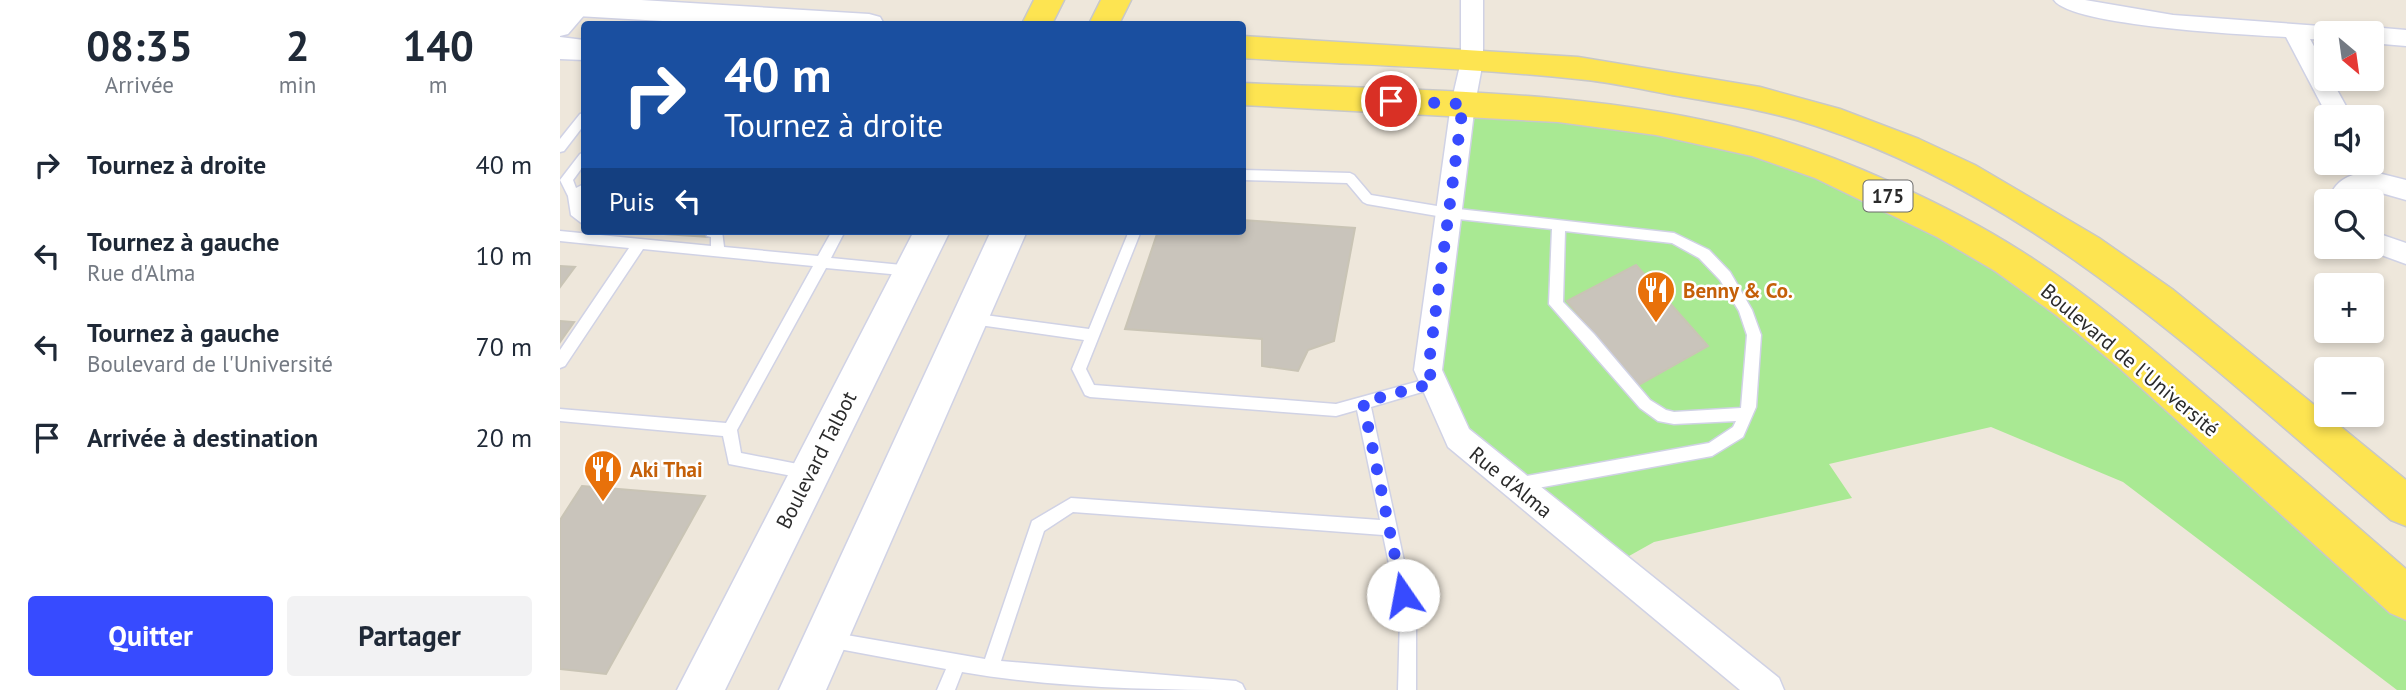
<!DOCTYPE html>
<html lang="fr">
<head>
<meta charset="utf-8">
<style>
	body { margin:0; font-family:"PT Sans",sans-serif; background:#f2f2f3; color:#1f2937; height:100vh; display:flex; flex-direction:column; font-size:26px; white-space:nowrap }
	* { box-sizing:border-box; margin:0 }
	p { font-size:23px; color:#747a83 }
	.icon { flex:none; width:38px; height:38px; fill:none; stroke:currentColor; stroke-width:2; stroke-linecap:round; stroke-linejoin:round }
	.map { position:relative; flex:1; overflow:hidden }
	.side { display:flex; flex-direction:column; background:#fff; width:560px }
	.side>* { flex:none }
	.hud { position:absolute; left:21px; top:21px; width:665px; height:214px; border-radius:7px; box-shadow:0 4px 10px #0003; background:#1a4fa0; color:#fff; overflow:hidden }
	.needle { width:46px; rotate:151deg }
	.controls { position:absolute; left:1754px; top:21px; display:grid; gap:14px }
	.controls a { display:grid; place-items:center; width:70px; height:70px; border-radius:7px; background:#fff; box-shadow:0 4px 10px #0003; font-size:35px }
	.pin { position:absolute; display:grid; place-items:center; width:60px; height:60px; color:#fff; margin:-30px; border:4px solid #fff; border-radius:50%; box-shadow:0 2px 7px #0007 }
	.me { position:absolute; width:77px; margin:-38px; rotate:348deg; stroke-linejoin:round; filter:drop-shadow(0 0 5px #0008) }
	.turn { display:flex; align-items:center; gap:24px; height:147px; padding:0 28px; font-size:32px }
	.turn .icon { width:91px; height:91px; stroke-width:2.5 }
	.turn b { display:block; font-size:49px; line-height:60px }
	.then { display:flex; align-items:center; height:66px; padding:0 28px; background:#0003; gap:14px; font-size:26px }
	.eta { display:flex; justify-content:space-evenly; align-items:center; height:119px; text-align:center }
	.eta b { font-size:42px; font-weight:700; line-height:49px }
	.cta { display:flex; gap:14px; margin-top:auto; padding:14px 28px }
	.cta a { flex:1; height:80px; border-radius:7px; background:#374bff; color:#fff; font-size:28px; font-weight:700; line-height:80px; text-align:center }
	.cta a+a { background:#f2f2f3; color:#1f2937 }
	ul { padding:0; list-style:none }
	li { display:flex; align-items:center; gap:21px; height:91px; padding:0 28px }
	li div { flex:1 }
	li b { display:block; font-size:26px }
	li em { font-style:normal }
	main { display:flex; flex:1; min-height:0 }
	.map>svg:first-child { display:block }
</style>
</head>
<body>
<main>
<section class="side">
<div class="eta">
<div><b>08:35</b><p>Arrivée</p></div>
<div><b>2</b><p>min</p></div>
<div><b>140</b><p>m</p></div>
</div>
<ul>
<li><svg class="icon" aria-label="right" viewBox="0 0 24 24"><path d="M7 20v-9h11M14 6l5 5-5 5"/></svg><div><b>Tournez à droite</b></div><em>40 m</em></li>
<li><svg class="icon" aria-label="left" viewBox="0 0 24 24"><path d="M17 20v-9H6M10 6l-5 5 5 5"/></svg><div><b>Tournez à gauche</b><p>Rue d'Alma</p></div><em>10 m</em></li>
<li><svg class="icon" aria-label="left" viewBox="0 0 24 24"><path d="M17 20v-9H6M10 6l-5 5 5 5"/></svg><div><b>Tournez à gauche</b><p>Boulevard de l'Université</p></div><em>70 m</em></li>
<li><svg class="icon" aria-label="arrive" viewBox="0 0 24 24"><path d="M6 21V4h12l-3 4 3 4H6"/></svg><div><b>Arrivée à destination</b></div><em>20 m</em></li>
</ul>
<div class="cta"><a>Quitter</a><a>Partager</a></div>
</section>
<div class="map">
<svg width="1846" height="690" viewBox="0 0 1846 690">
	<rect width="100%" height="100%" fill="#eee7db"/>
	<path fill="#a9e993" d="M903,104L1196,145L1390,227L1846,598V690H1837L1563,482L1431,427L1269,464L1292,498L1094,542L1053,565L898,438L868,370Z"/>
	<path fill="#c9c4bb" stroke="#c9c4b5" stroke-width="2" d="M682,220L795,228L774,341L748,350L738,371L702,366V339L565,329L598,231H682Z
		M107,231H152L149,237L105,234Z
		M1076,265L1148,346L1077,386L1007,301Z
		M0,266L15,267L0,287Z
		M0,321L14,322L0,342Z
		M22,486L145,496L46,674L0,669V520Z"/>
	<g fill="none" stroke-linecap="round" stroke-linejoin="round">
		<defs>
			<path id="service" d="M24,113V125L4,151L0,152V139L20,114Z
				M24,152V165L13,180L16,188L24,184V195L21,198L24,214V225L11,215L8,196L0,180L20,154Z
				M682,170L790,173L794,175L811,195L889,208L1114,233L1149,250L1170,272L1192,310L1201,335L1196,407L1183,437L1152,456L956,492L951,490L948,485L951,480L956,478L1149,443L1173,427L1176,421L1114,424L1098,421L1080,408L989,304L992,229L889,218L807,204L803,202L787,183L682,180ZM1005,231L1112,243L1139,258L1160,280L1179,311L1187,335L1181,408L1114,412L1106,410L1090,400L1034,334L1003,302Z
				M0,231L151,246V237L147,236L146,231H162L164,247L258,256L272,231H285L271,258L352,266L359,271L352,276L266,268L177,430L181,453L253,467L256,472L253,477L248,479L169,464L163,436L0,421V409L166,423L253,266L83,249L5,366L0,368V350L69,248L0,241Z
				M569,231H581L526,369L534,385L776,404L874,377L879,379L881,383L879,387L811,407L856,617V690H838L840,617L823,535L513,512L484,531L441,661L676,681L682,684L685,690C590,690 495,688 402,672L395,690H377L386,669L263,646L261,640L263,634L269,632L425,659L472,521L511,498L820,520L797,410L776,416L530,397L525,395L512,369L524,340L405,323L403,319L405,315L410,313L529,329Z"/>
			<path id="minor" d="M901,0H923V61L915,104L882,370L909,429L1219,678L1224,690H1180L888,447L854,370L891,104L901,61Z
				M1494,0H1525L1613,15L1788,28L1791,33H1766V40L1750,39L1766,68V79H1771L1792,117H1768L1726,37C1689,35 1511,26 1494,0Z
				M13,1H29L32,6L8,34L0,36V15Z
				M1811,27L1846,30V46L1811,43V33H1801Z
				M1799,173H1818L1846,180V200L1818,192H1799L1794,201H1768C1774,184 1782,178 1799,173Z
				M1811,231L1846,243V264L1802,248L1811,247Z"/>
			<path id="secondary" d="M0,0H81L309,14L320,17L324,24H154L0,15Z
				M0,37L24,40V60L0,59Z
				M354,231H390L165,690H117Z
				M431,231H467L266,690H219Z"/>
			<path id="primary" d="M474,0H504L492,24H462Z
				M541,0H571L559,24H529Z
				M682,36L1018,57L1200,87L1280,109L1359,139L1415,165L1539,238L1612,289L1846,480V526L1831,520C1655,370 1481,200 1256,126C1211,111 1165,104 1118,96C1085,90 1051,82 1017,79C906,67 794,65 682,58Z
				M682,83C854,91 1031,88 1198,133C1283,157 1387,204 1461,251C1532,296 1594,351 1657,405C1720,460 1783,514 1846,569V620L1830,613L1556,365L1496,315L1435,271L1377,237L1255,178L1192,156L1096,135L998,122L682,105Z"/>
		</defs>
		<use href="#service" stroke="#d0d2e5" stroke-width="3"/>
		<use href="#minor" stroke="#d0d2e5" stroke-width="3"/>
		<use href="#secondary" stroke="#d0d2e5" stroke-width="3"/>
		<use href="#primary" stroke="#c8c8c8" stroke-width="3"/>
		<use href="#service" fill="#fff" fill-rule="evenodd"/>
		<use href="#minor" fill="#fff" fill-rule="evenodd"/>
		<use href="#secondary" fill="#fff" fill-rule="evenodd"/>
		<use href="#primary" fill="#fde451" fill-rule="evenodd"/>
	</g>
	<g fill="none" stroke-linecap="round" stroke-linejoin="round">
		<path stroke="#374bff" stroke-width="12" stroke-dasharray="0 21.6" d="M831,101L903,104L868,370L874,383L803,402L843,595"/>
	</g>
	<defs>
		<symbol id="restaurant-pin" viewBox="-11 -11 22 30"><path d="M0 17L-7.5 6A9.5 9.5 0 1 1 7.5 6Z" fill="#e8710a" stroke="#fff"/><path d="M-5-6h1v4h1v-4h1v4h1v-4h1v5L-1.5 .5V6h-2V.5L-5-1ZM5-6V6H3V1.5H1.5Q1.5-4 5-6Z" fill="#fff"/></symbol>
	</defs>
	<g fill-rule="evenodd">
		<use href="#restaurant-pin" x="1074" y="268" width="44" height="60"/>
		<use href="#restaurant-pin" x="21" y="447" width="44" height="60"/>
	</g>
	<g text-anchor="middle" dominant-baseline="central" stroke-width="5" stroke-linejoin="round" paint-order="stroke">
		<rect fill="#fff" stroke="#6b6b6b" stroke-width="2" x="1303.5" y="180.5" width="49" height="31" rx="5"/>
		<g font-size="19" font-weight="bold" fill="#2b2b2b">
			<text x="1328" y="196">175</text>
		</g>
		<g font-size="21" font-weight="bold" fill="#c56008" stroke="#fff" text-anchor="start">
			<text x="1123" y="290">Benny &amp; Co.</text>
			<text x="70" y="469">Aki Thai</text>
		</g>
		<g font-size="21" fill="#2b2b2b" stroke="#fff">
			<text transform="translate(1570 360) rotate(40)">Boulevard de l'Université</text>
			<text transform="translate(256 460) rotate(-63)">Boulevard Talbot</text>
			<text transform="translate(951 482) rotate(39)">Rue d'Alma</text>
		</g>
	</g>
</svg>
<div class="controls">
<a><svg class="needle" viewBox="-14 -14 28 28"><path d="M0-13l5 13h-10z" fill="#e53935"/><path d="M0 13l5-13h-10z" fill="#747a83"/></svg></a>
<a><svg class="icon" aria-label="sound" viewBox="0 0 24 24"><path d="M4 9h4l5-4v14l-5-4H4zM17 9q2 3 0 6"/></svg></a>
<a><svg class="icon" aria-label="search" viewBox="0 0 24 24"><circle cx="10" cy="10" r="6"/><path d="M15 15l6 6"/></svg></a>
<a>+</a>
<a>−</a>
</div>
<div class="pin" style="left:831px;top:101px;background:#d93025"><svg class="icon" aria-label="arrive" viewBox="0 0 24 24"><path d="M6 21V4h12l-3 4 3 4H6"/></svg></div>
<svg class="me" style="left:843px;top:595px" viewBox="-20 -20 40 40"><circle r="19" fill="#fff"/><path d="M0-13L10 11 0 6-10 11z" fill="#374bff"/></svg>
<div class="hud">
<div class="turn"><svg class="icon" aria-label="right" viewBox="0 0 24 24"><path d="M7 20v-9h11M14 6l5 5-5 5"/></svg><div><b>40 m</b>Tournez à droite</div></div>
<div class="then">Puis<svg class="icon" aria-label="left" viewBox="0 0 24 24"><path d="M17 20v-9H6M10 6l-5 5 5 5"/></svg></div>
</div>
</div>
</main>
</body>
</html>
